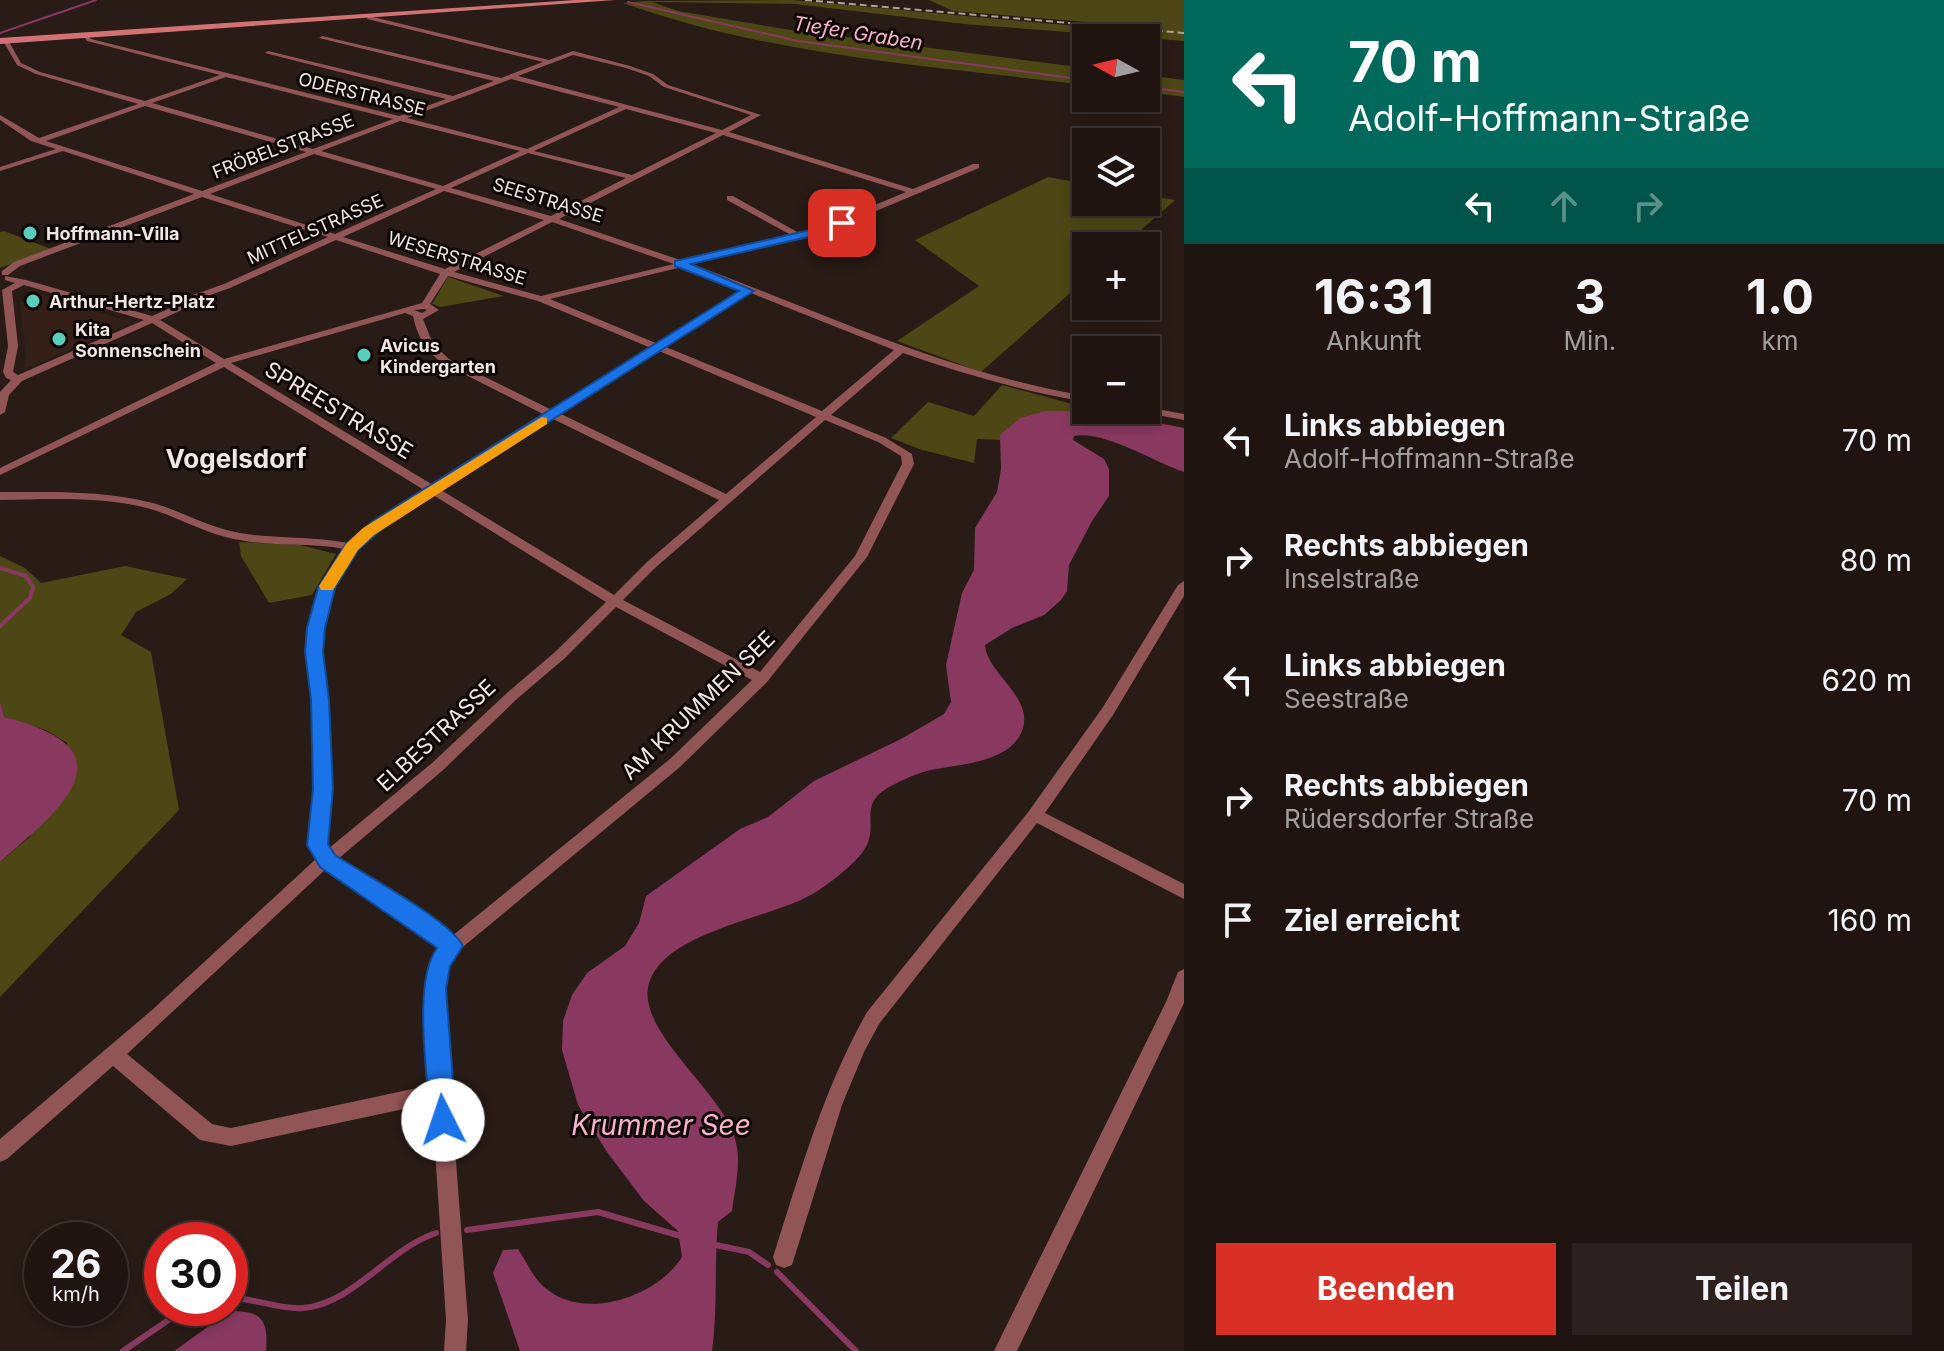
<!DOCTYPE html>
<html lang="de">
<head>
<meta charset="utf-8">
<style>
	body { margin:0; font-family:Inter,sans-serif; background:#2c211e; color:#f1f3f6; height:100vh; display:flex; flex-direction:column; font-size:30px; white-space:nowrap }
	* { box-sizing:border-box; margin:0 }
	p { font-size:26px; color:#a19e9f }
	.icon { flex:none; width:44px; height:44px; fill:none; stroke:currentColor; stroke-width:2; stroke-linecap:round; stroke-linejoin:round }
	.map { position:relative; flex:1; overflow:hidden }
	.side { display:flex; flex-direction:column; background:#1f1410; width:760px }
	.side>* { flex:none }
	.guide { background:#00695c; color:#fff; overflow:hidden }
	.needle { width:52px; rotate:278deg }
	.buttons { position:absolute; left:1072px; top:24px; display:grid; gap:16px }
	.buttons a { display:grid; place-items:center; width:88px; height:88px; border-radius:0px; background:#1f1410; box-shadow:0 4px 12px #0003,0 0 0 2px #3c3330; font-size:40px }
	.speed { position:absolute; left:24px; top:1222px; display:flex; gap:16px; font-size:40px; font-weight:700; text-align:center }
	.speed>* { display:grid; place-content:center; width:104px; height:104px; border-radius:50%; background:#1f1410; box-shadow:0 4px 12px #0003,0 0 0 2px #3c3330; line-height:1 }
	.speed small { font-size:20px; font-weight:400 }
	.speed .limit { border:12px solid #d22; background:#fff; color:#111 }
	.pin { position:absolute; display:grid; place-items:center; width:68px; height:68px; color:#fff; margin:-34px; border-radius:16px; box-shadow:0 4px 12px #0006 }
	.me { position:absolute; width:88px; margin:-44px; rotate:356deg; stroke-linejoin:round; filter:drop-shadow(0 0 6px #0008) }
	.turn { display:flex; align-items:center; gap:28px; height:168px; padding:0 32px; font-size:36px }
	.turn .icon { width:104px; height:104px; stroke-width:2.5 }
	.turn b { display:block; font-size:56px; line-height:68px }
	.lanes { display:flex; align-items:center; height:76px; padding:0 32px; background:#0003; justify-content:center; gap:40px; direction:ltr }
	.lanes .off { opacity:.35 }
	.eta { display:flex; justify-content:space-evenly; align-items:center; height:136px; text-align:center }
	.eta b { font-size:48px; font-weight:700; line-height:56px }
	.cta { display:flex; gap:16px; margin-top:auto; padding:16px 32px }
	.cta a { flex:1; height:92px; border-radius:0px; background:#d93025; color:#fff; font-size:32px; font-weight:700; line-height:92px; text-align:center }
	.cta a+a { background:#2c211e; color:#f1f3f6 }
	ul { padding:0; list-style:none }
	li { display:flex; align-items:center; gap:24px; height:120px; padding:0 32px }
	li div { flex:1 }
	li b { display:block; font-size:30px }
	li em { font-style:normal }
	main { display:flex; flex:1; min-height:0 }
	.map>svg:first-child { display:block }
</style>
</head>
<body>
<main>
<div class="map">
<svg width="1184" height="1351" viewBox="0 0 1184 1351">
	<rect width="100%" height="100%" fill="#291b15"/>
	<path fill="#342017" d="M43,295L132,322L23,370L26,356L20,302Z"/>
	<path fill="#4d4615" d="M793,0L1152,33L1160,28L953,11L929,0H1184V41L964,24L795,4L652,2L678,11L784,29L1086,68V85C931,66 771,56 623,3L645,1Z
		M1146,75L1184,80V97L1146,92Z
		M1048,177L1086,184V202H1146V195L1175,200L1123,246H1086V279L981,372L897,341L979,286L915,240Z
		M4,231L51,249L0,268V232Z
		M448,277L504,296L440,307L432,304Z
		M1002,385L1098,411H1046L1000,435V440L977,439L974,463L922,450L891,438L928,402L974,416Z
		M239,542L300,545L336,554L312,595L269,603L241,556Z
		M0,556L25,568L41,583L125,566L187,579L171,594L136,612L121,635L151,652L179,810L0,997V862L30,837L67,743L46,730L4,717L0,701Z"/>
	<path fill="#893960" d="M1046,411H1098L1184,428V472C1154,462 1104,430 1074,436L1073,440L1104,459L1109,469V496L1092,521L1069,565L1067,591L1061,600L1044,615L1012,628L985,645C987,674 1035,697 1022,731C1009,763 959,764 931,770C920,772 907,778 897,783C851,804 884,824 862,853C852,866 830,883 816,892C773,919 666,930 649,983C635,1031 723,1092 735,1139C742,1162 735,1187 732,1211L718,1222C714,1265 718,1308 712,1351H520L493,1273L503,1250L518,1249C526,1261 533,1277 543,1286C582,1323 657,1297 682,1257L678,1231L644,1201L607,1152L578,1105L562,1050L563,1021L572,995L587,973L625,946L639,923L646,896L740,829L768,817L814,781L901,739L944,714L951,702L946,665L962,593L974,570L975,528L997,492L1001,469L1000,435L1020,418Z
		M0,701L4,717C134,749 64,807 0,862Z
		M230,1311C260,1311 269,1318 266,1351H174Z"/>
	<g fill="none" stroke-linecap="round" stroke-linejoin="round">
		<path stroke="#893960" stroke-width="2" d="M628,2L798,41L1086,80
			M0,33L96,0
			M1146,87L1184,92"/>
		<path stroke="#893960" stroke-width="4" d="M0,568L26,576L33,587L30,598L0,626"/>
		<path stroke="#893960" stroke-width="6" d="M467,1230L598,1212L684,1237
			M711,1244L749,1252L768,1265
			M777,1272L856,1351
			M230,1298C255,1298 279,1310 303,1308C353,1304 388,1249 436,1233
			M123,1351L170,1319L193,1308"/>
		<path fill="#915555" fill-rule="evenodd" d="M369,16L549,60L573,51L630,66L653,74L668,85L761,115L729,132L913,189L973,164H979V168L828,231L692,264C822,312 948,373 1086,396V402C1023,391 963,374 903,353L831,415L886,438L912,454L914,464L867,557L767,682L680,767L458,951L447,966L443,989L468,1320L466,1351H444L446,1320L432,1103L231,1146L200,1140L113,1066L7,1159L0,1162V1139L152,1010L317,858L309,845L315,789L313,700L307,652L315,599L330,570L344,549C310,542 274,547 240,540C207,535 179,517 147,508C100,496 49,499 0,500V492C51,492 103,490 153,503C182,511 209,528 240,533C276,539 313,536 349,543L375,521L424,490L224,367L0,475V468L216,363L152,323L22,381L9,395L5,412L0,415V392L11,380L6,378L3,372L8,346L2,290L15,283L5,280V276L26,280L152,316L182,303L190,296L224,284L328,237L202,197L20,266L8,275H2V271L14,262L194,194L63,151L0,171V167L56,149L31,141L0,120V115L39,138L138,104L36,74L17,65L3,41L8,40L21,63L40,72L145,101L220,75L87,41L83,35H87L91,39L399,116L446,99L265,53L268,51L453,96L494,81L319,38L322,36L501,78L543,62L367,19ZM573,55L626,68L649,76L664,87L751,115L722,130L518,76ZM226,77L393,119L313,149L152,103ZM511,79L619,107L527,149L407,118ZM145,106L306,152L202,191L46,141ZM626,109L716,133L632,175L534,151ZM400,121L520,151L443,186L321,151ZM723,135L906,192L822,227L799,233L733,196H727V200L791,235L683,261L559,219ZM528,153L626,178L551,216L451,188ZM314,154L436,189L335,234L210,194ZM444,191L544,220L445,269L343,237ZM552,222L674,264L541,296L454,272ZM336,240L440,274L422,303L224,359L160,320L188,307L196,300L230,288ZM682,267L743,290L658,344L550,299ZM448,276L538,301L651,348L552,410L449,359L433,344L423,319L439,310L430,304ZM24,285L144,320L18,375L13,372L18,346L12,291ZM751,293L894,350L822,411L666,347ZM424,309L427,310L422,313L414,310ZM405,313L413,316C417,336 426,351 442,363L545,415L433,485L231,363ZM659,351L816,417L726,494L561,414ZM553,419L719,500L647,562L614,595L441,490ZM825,420L878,442L901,456L902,464L855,556L760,672L623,600L655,568ZM433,495L606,602L555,652L508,692L432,763L328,849L325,844L331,789L327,700L321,652L329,599L342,570L356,550L383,527ZM616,607L752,680L670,759L452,936L430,919L338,859L442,771L518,698L565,658ZM326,869L418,929L441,947L430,963L425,989L431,1085L231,1128L212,1124L127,1054Z
			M1146,407L1184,414V420L1141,412L1140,410H1146Z
			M1184,581V596L1113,715L1045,813L1184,884V899L1037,823L879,1024L864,1052L842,1105L792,1265L784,1268L776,1265L773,1257C800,1173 823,1090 867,1012L1029,811L1103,707L1178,585Z
			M1184,969V1003L1017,1351H994L1166,1002L1178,972Z"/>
		<path fill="#d27274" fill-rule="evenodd" d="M575,0H615L0,44V38Z"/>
		<path stroke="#aba09b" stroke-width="2" stroke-dasharray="7 4" stroke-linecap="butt" d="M805,0L1184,33"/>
	</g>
	<path fill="#1a73e8" stroke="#114b97" stroke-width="2" d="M842,219L848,223L846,225L821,234L691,264L754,291L384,527L358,550L335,588L325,628L323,652L329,700L333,789L328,844L335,855C362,873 450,920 463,946L450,966L446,989L456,1120L452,1129L443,1132L434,1129L430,1120C428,1077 412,982 437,948L320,867L307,845L313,789L311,700L305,652L307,628L318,588L346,544L373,521L739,291L675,266V261L814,229Z"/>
	<path fill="#f59e0b" d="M542,417L547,418V424L374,535L358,550L333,590H321L319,586L346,544L363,528Z"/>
	<g fill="#59cebf" stroke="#0d0705" stroke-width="3">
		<circle cx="30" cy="233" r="8"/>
		<circle cx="33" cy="301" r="8"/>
		<circle cx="59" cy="339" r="8"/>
		<circle cx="364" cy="355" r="8"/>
	</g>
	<g text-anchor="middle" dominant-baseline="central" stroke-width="6" stroke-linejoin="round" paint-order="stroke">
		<g font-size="18" fill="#f0e6e2" stroke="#0d0705">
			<text transform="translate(362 94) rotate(14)">ODERSTRASSE</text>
			<text transform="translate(283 146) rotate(-21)">FRÖBELSTRASSE</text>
			<text transform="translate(548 200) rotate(17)">SEESTRASSE</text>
			<text transform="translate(315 229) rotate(-24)">MITTELSTRASSE</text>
			<text transform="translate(457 258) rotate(17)">WESERSTRASSE</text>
		</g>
		<g font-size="18" font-weight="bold" fill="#f0e6e2" stroke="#0d0705" text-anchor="start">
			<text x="46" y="233">Hoffmann-Villa</text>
			<text x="49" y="301">Arthur-Hertz-Platz</text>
			<text x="75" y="329">Kita<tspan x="75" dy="21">Sonnenschein</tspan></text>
			<text x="380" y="345">Avicus<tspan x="380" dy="21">Kindergarten</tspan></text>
		</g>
		<g font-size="20" font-style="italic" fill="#f8b2d0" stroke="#0d0705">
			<text transform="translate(858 33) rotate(9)">Tiefer Graben</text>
		</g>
		<g font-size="22" fill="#f0e6e2" stroke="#0d0705">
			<text transform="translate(339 410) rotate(31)">SPREESTRASSE</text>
			<text transform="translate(698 705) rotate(-44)">AM KRUMMEN SEE</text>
			<text transform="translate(436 735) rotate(-43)">ELBESTRASSE</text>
		</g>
		<g font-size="26" font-weight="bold" fill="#f0e6e2" stroke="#0d0705">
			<text x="236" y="458">Vogelsdorf</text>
		</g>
		<g font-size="28" font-style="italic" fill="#f8b2d0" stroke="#0d0705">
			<text x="661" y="1125">Krummer See</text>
		</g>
	</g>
</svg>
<div class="buttons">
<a><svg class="needle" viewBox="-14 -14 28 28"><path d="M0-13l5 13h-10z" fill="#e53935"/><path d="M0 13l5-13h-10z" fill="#a19e9f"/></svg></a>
<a><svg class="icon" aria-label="layers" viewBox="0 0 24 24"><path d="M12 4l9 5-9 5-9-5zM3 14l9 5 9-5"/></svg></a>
<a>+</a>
<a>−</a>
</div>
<div class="speed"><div>26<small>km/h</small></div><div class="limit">30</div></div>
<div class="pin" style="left:842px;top:223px;background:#d93025"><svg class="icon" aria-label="arrive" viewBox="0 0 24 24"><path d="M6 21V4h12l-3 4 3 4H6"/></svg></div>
<svg class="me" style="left:443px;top:1120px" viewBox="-20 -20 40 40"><circle r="19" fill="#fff"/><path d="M0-13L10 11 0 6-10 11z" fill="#1a73e8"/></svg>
</div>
<section class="side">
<div class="guide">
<div class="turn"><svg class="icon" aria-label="left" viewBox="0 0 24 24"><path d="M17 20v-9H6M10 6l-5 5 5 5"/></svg><div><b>70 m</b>Adolf-Hoffmann-Straße</div></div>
<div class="lanes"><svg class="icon" aria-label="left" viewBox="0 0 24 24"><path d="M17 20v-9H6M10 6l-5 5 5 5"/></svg><svg class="icon off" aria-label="ahead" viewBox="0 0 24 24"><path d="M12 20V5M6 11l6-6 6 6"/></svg><svg class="icon off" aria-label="right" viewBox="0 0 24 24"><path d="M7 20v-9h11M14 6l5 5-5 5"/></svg></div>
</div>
<div class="eta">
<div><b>16:31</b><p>Ankunft</p></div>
<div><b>3</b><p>Min.</p></div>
<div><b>1.0</b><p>km</p></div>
</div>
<ul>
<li><svg class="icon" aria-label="left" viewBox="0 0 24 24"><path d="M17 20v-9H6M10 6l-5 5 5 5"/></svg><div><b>Links abbiegen</b><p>Adolf-Hoffmann-Straße</p></div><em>70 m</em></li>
<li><svg class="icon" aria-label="right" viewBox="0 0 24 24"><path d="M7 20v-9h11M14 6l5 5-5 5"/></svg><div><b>Rechts abbiegen</b><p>Inselstraße</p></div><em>80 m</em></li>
<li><svg class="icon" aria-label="left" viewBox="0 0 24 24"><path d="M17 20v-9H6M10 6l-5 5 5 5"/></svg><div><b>Links abbiegen</b><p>Seestraße</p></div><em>620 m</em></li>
<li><svg class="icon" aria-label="right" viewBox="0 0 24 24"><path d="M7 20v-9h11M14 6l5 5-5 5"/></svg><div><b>Rechts abbiegen</b><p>Rüdersdorfer Straße</p></div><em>70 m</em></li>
<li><svg class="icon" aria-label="arrive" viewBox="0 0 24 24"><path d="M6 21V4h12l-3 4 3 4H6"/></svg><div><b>Ziel erreicht</b></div><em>160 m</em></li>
</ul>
<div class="cta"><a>Beenden</a><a>Teilen</a></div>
</section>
</main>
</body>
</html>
